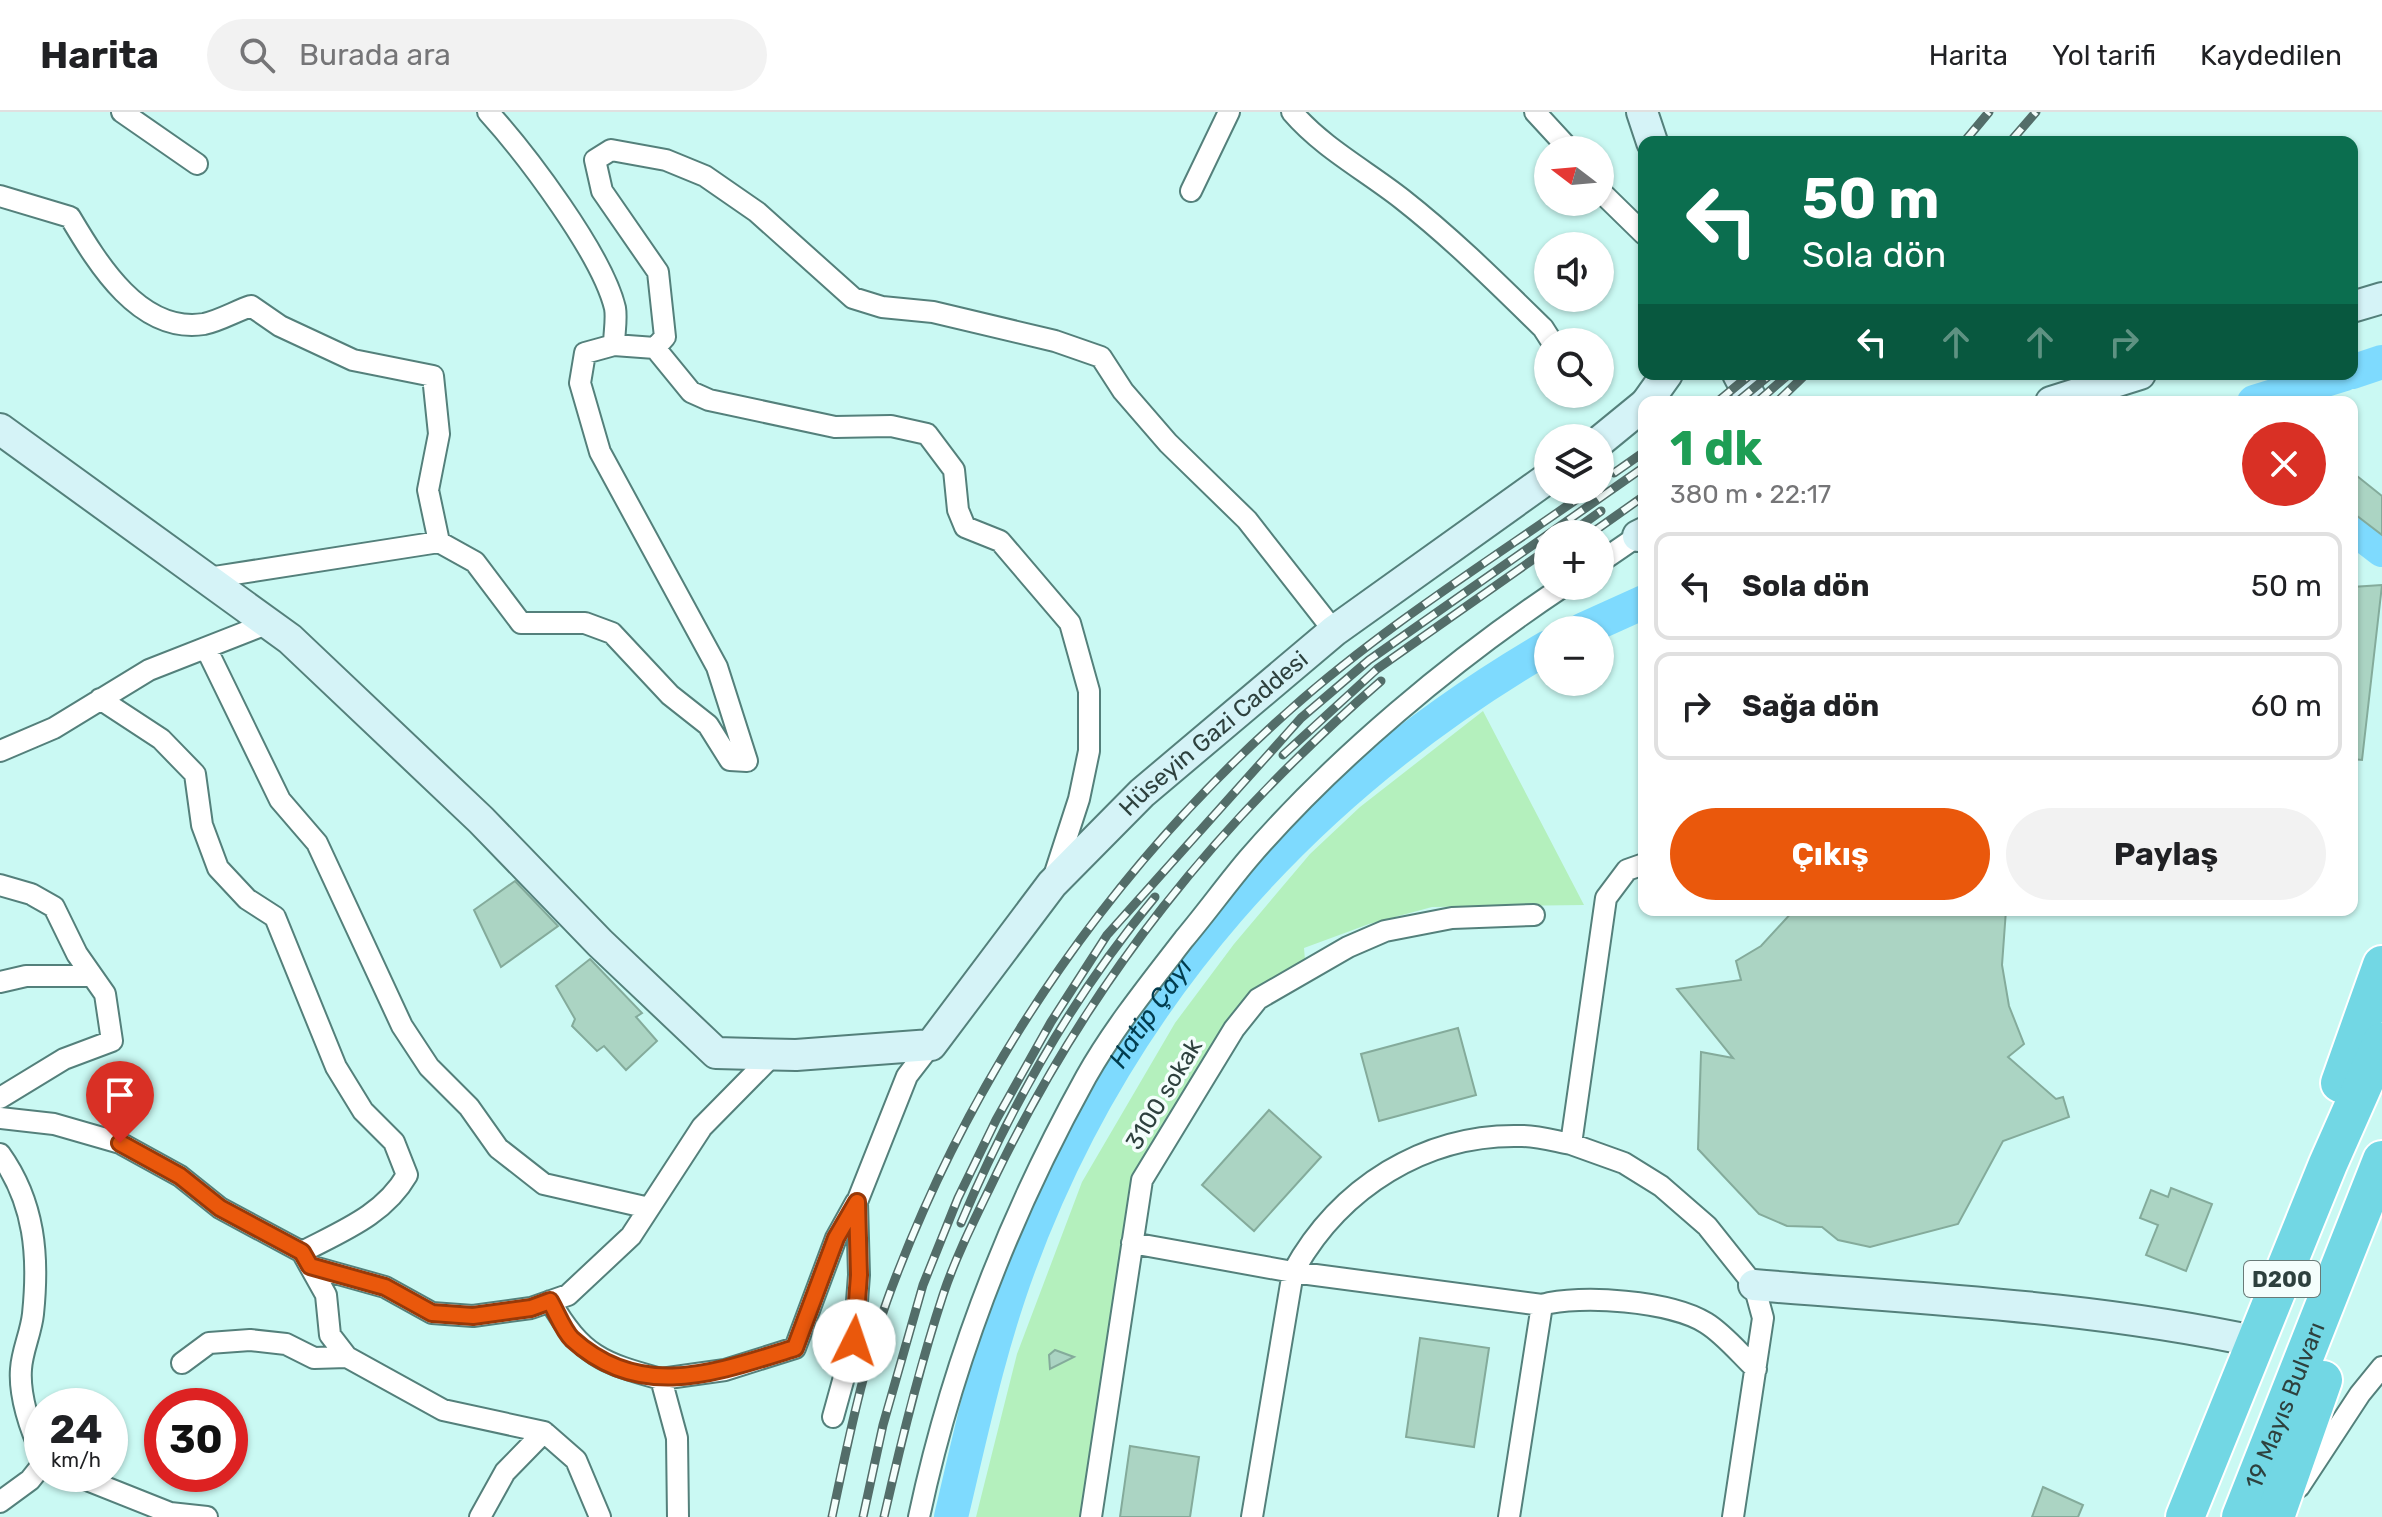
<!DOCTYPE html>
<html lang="tr">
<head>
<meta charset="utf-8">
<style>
	body { margin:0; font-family:Rubik,sans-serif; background:#f2f2f2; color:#202124; height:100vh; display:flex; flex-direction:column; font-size:30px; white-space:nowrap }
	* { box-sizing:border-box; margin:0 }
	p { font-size:26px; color:#757577 }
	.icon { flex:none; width:44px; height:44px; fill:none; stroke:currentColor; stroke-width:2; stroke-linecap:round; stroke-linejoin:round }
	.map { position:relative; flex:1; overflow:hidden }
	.sheet { position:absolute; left:1638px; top:284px; width:720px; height:520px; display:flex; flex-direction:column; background:#fff; border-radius:16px; box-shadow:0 2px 6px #0004 }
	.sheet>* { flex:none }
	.guide { position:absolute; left:1638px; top:24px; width:720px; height:244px; border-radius:16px; box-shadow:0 2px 6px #0004; background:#0b6e4f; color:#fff; overflow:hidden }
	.needle { width:52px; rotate:286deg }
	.fabs { position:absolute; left:1534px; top:24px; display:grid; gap:16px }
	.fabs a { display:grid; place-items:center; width:80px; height:80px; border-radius:50%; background:#fff; box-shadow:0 2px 6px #0004; font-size:40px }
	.speed { position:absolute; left:24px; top:1276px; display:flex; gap:16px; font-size:40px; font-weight:700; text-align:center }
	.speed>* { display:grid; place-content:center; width:104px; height:104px; border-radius:50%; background:#fff; box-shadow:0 2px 6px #0004; line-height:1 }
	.speed small { font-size:20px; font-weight:400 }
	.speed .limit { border:12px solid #d22; background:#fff; color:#111 }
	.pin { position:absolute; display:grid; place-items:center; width:68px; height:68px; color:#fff; margin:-82px -34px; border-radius:50% 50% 50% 0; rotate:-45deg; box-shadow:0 0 8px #0007 }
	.pin .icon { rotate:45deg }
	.me { position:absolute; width:88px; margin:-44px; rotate:4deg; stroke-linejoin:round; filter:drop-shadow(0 0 6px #0008) }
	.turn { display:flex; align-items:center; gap:28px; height:168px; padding:0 32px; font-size:36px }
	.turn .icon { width:104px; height:104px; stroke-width:2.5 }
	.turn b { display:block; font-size:56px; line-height:68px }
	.lanes { display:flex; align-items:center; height:76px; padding:0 32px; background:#0003; justify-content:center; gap:40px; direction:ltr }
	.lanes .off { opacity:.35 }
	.round { display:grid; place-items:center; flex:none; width:84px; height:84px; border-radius:42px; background:#f2f2f2 }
	.overview { display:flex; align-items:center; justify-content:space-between; height:136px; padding:0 32px }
	h1 { font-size:48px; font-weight:700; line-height:60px; color:#1e9e55 }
	.cta { display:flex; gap:16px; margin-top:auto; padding:16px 32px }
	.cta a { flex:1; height:92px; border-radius:48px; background:#ea580c; color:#fff; font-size:32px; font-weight:700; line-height:92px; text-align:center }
	.cta a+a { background:#f2f2f2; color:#202124 }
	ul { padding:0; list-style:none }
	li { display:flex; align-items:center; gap:24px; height:108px; margin:0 16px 12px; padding:0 16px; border:4px solid #e0e0e0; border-radius:16px }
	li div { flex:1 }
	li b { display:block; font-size:30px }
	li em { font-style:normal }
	header { display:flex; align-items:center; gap:48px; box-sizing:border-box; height:112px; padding:0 40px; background:#fff; border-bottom:2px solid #e0e0e0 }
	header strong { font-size:38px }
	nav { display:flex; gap:44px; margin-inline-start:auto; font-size:28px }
	.search { width:560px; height:72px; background:#f2f2f2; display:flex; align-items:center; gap:20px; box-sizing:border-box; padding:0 28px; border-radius:44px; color:#757577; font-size:30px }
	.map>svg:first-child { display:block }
</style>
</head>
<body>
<header>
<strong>Harita</strong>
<div class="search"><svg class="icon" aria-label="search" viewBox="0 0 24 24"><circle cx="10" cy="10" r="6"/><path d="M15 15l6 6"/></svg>Burada ara</div>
<nav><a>Harita</a><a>Yol tarifi</a><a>Kaydedilen</a></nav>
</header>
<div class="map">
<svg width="2382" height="1405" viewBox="0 0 2382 1405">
	<rect width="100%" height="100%" fill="#caf9f3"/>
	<path fill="#b4f0bd" d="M1483,599L1584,793L1432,795L1369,812L1304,836L1305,848L1250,882L1152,1034L1084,1405H976L1017,1242L1082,1070L1175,911L1234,832L1310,742L1360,695Z"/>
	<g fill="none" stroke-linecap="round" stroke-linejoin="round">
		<g stroke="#7edafe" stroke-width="34">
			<path d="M2352,260L2382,250"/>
			<path d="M2254,290L2345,262"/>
			<path d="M2352,415L2382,438"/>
			<path d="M1582,518L1644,490"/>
			<path id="s1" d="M951,1405C971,1321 989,1235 1019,1154C1117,887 1304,677 1548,535"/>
		</g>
	</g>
	<path fill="#abd4c3" stroke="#84ab9b" stroke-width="2" d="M2352,360L2382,384V423L2352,400Z
		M2382,473L2362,648L2352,647V475Z
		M515,769L558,814L501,855L474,798Z
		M1794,798H2006L2002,853L2009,894L2024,932L2008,945L2056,987L2063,985L2069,1005L2003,1029L1958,1112L1870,1135L1838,1128L1822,1115L1787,1114L1759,1102L1698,1037L1701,940L1733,946L1677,877L1741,868L1736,849L1761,834Z
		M590,847L642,901L636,905L657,929L626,958L604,934L597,939L572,914L575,907L556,874Z
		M1458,916L1476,983L1379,1009L1361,942Z
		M1269,998L1321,1045L1254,1119L1202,1073Z
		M2171,1076L2212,1092L2186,1159L2146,1143L2158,1113L2140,1106L2151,1078L2168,1085Z
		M1420,1226L1489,1236L1474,1335L1406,1325Z
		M1055,1238L1074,1245L1050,1257L1049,1243Z
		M1130,1334L1199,1345L1190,1405H1120Z
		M2043,1375L2083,1393L2078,1405H2032Z"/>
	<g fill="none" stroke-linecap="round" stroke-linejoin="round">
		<defs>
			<path id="street" d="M122,0L197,52
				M488,0C526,42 602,142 615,196C617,207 614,222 614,233
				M1292,0C1323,36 1365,58 1402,87C1453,127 1497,171 1543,216L1552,230
				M1535,0L1570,38
				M1191,79L1229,0
				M1600,79L1644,122
				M0,84L70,105C98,152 140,222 204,212C219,209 236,199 251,194L280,214L353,248L433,264L439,322L428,378L439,430
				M655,236L691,280L709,288L835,315L891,314L927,322L954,358L958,398L965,415L1000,429L1070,511L1089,579V639L1079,687L1054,764
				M1600,450L1638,424
				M208,466L439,430L475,450L521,511H585L612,521L670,583L708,613L730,648L747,649L717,555L600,340L580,271L585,241L614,233L655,236L665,225L658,160L602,79L595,48L611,38L666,48L705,64L757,100L853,186L882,195L933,200L1055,229L1101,245L1123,279L1168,331L1247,408L1334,519
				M206,536L280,688L317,731L402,914L429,955L469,995L498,1036L544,1072L649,1096
				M100,587L161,627L195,662L202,713L218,756L247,787L275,805L336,955L363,999L394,1030L407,1063C384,1103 342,1119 302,1140
				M0,639L54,616L149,558L269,511
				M1644,752L1627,758L1606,786L1571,1032L1624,1051L1661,1074L1707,1114L1754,1173L1763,1206L1733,1405
				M0,773L31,782L54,795L77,842L105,882L112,929L64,947L0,986
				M0,870L26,864H92
				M0,1006L54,1012L120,1031L180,1064L220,1096L302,1140L326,1183L330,1223L347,1245L443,1298L544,1320L576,1348L600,1405
				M0,1042C35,1091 39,1144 33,1202C31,1221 22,1239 21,1257C19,1283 30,1318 42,1341
				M1132,1131L1293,1160L1542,1193C1580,1182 1671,1189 1706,1211C1724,1222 1740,1242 1756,1257
				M310,1154L385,1175L432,1201L473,1204L531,1196L568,1183L631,1124L702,1015L773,943
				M550,1189C582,1244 602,1251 661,1267L677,1326L678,1405
				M182,1251L209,1231L250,1228L286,1232L314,1246L347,1245
				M661,1267L725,1258L795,1236L836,1126L856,1090
				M833,1305L854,1229L859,1163L857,1090L907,964L931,933
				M72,1362L170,1401L207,1405
				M2299,1375L2360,1282L2382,1255
				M0,1390L30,1368L42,1353
				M480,1405L505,1360L544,1320
				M919,1405C952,1250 1009,1104 1086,965C1113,917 1150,871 1184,827C1206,801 1226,773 1248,747C1334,647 1454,547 1564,474
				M1091,1405L1142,1068L1234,917L1258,887L1348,835L1385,819L1452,806L1534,803
				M1252,1405L1293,1160C1339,1076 1425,1021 1522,1024C1538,1024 1555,1029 1571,1032
				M1509,1405L1542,1193"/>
			<g id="secondary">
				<path d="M1642,0L1652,30"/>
				<path d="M2352,195L2382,186"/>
				<path d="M1738,262L1753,290"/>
				<path d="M1647,290L1667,262"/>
				<path d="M2051,290L2140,262"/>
				<path id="s2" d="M0,317L290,527L481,708L600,831L716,941L796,943L931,933L1052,772L1142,681L1334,519L1548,366"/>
				<path d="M1600,329L1644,293"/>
				<path d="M1638,424L1644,421"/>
				<path d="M1754,1173C1922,1187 2093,1194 2258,1230"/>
			</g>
			<g id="highway">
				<path d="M2340,971L2382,853"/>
				<path d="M2185,1405L2328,1052L2382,930"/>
				<path id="s3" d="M2241,1405L2382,1048"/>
				<path d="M2275,1405L2323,1268"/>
			</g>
		</defs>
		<use href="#street" stroke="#54807b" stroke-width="24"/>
		<use href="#secondary" stroke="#54807b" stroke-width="34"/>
		<use href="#highway" stroke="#fff" stroke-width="42"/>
		<use href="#street" stroke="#fff" stroke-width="20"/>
		<use href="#secondary" stroke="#d5f3f7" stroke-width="30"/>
		<use href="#highway" stroke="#72d7e4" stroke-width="38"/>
		<defs>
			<path id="rail" d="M1964,30L1989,0
				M2010,30L2036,0
				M1717,290L1751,262
				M1737,290L1771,262
				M1757,290L1789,262
				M1777,290L1806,262
				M1614,361L1644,340
				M1593,420L1644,384
				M1569,422L1601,399
				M1283,643L1377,557L1548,437
				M961,1111C1010,995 1075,881 1155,785
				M832,1405C849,1324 866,1240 897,1162C981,945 1117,751 1291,597C1383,515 1489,449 1590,378
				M863,1405L883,1313L923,1173L958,1086L996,1008L1051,910L1107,823L1301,606L1369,548L1644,355
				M884,1405C901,1330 919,1256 943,1183C957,1141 978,1101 997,1061C1093,865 1216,712 1381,569"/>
		</defs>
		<use href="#rail" stroke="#536d69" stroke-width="9"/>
		<use href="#rail" stroke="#f4fefc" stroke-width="6" stroke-dasharray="18" stroke-linecap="butt"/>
	</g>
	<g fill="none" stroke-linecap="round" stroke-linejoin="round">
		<defs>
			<path id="route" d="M120,1031L180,1064L220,1096L302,1140L310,1154L385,1175L432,1201L473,1204L531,1196L550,1189C557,1201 563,1218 572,1227C641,1290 717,1260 795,1236L836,1126L857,1090L859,1163L854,1229"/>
		</defs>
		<use href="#route" stroke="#983908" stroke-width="20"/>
		<use href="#route" stroke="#ea580c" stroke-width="14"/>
	</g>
	<g text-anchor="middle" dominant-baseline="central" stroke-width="7" stroke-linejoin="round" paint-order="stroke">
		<rect fill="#f4fefc" stroke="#697a77" stroke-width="2" x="2244" y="1149" width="76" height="36" rx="6"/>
		<g font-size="22" font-weight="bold" fill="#2e413e">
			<text x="2282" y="1167">D200</text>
		</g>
		<g font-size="24" fill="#2e413e" stroke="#f4fefc">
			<text stroke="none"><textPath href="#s2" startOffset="1590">Hüseyin Gazi Caddesi</textPath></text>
			<text transform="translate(1164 982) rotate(-59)">3100 sokak</text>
			<text stroke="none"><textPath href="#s3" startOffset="120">19 Mayıs Bulvarı</textPath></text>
		</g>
		<g font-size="26" font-style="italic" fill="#013c4e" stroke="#f4fefc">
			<text stroke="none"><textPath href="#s1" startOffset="546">Hatip Çayı</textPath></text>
		</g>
	</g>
</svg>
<div class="fabs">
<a><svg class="needle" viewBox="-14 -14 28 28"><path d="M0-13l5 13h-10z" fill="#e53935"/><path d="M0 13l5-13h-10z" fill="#757577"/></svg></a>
<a><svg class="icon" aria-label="sound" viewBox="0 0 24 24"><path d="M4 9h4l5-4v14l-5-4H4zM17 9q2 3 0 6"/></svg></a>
<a><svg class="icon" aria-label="search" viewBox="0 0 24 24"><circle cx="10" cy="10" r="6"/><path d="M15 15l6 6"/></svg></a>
<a><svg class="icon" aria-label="layers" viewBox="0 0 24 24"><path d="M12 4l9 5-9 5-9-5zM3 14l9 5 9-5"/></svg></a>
<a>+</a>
<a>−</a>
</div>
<div class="speed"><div>24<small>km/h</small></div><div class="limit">30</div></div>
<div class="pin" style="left:120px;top:1031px;background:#d93025"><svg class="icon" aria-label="arrive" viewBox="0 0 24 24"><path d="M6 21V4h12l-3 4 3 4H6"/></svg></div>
<svg class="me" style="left:854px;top:1229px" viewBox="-20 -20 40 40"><circle r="19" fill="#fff"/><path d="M0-13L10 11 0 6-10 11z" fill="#ea580c"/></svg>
<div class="guide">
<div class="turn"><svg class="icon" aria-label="left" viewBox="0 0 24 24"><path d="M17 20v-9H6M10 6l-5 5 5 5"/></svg><div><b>50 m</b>Sola dön</div></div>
<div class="lanes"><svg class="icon" aria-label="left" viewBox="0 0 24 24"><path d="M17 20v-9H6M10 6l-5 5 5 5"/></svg><svg class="icon off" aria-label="ahead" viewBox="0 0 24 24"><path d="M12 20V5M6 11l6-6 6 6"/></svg><svg class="icon off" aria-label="ahead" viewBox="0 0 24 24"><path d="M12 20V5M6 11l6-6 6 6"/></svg><svg class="icon off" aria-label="right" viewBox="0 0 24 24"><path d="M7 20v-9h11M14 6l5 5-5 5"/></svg></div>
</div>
<section class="sheet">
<div class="overview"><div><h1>1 dk</h1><p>380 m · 22:17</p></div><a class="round" style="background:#d93025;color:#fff"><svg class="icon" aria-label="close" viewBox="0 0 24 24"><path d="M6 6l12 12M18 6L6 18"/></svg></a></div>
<ul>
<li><svg class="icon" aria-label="left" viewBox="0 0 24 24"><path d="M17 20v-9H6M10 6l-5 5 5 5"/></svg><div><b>Sola dön</b></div><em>50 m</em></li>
<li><svg class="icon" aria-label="right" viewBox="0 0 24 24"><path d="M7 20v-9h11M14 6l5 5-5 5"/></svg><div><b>Sağa dön</b></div><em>60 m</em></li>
</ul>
<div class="cta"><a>Çıkış</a><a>Paylaş</a></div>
</section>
</div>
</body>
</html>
